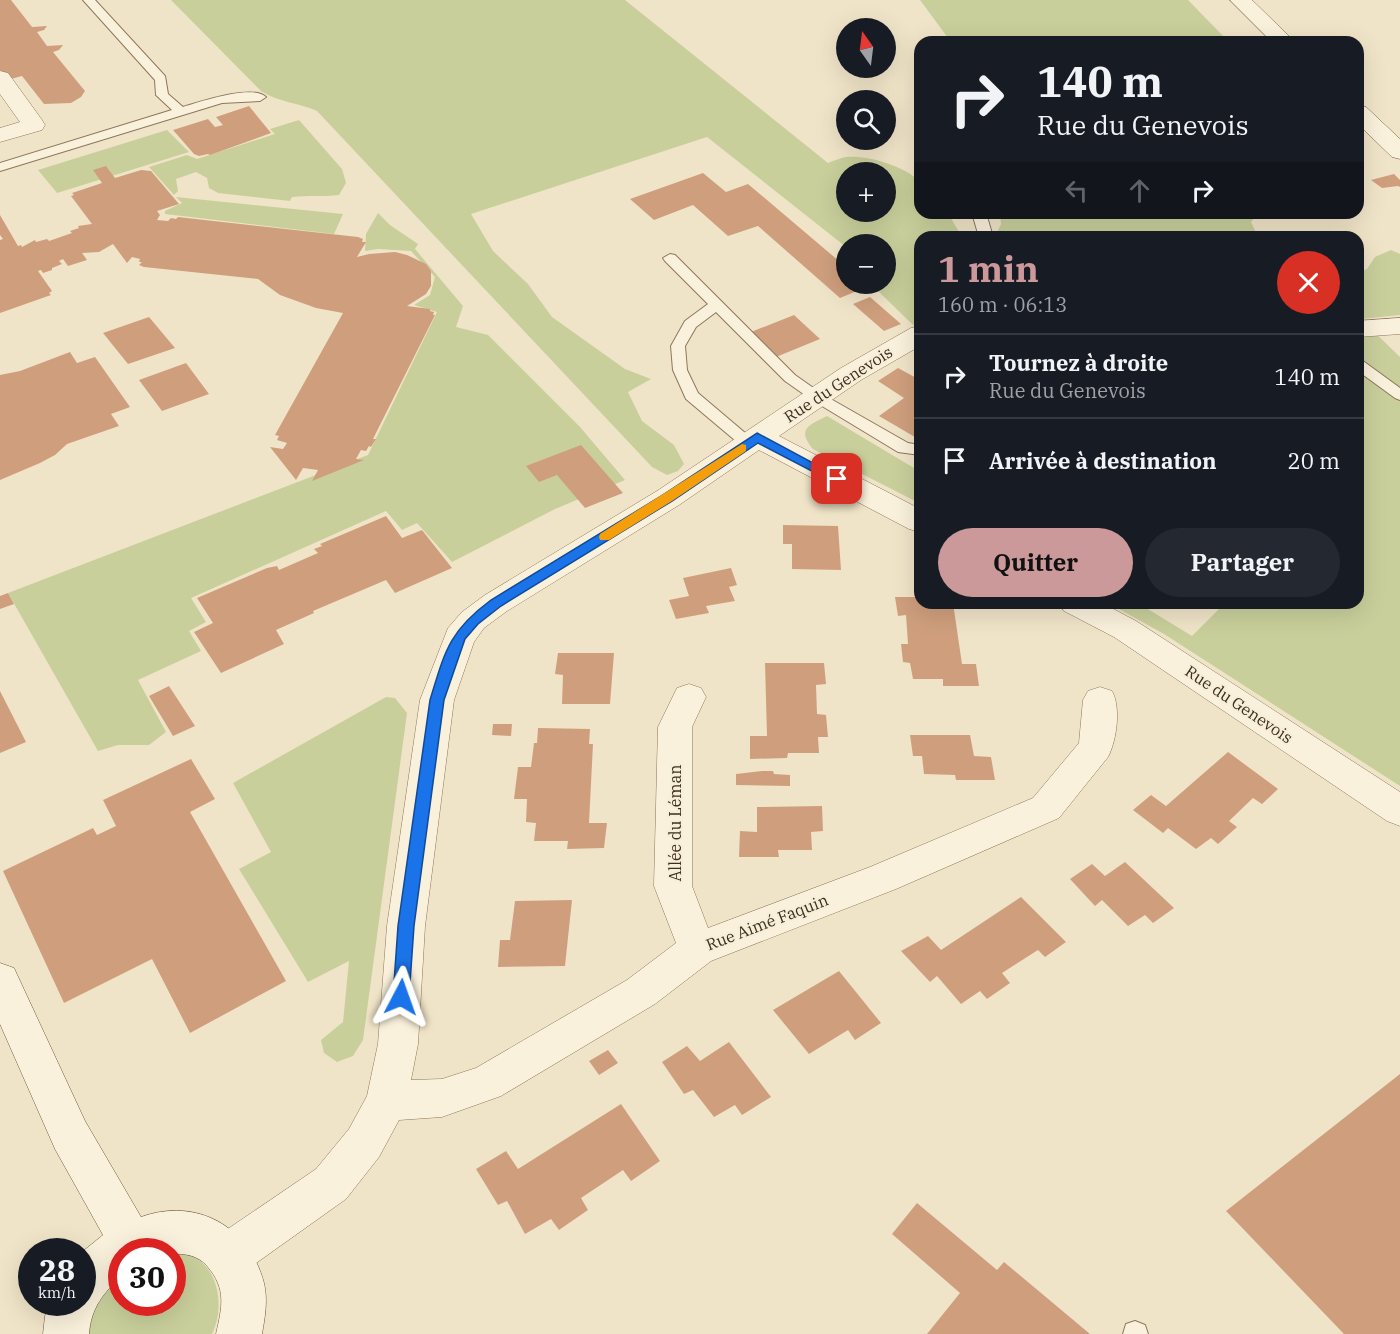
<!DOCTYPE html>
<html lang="fr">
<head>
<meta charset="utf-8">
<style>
	body { margin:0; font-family:"IBM Plex Serif",serif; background:#242831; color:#f1f3f6; height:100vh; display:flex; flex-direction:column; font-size:22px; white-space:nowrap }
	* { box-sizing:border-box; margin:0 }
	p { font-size:20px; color:#9ea1a6 }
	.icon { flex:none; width:33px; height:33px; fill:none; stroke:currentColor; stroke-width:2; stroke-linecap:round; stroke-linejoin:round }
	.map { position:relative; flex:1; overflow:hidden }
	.drawer { position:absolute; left:914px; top:231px; width:450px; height:378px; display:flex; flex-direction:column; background:#171b24; border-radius:18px; box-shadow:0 6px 24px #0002 }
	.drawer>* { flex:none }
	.banner { position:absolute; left:914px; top:36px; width:450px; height:183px; border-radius:18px; box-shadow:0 6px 24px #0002; background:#171b24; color:#f1f3f6; overflow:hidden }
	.needle { width:39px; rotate:346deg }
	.tools { position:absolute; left:836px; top:18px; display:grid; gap:12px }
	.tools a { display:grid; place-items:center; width:60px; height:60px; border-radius:50%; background:#171b24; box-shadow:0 6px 24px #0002; font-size:30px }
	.speed { position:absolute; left:18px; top:1238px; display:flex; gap:12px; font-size:30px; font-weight:700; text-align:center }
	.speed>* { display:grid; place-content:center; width:78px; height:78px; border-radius:50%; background:#171b24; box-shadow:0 6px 24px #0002; line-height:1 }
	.speed small { font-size:15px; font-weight:400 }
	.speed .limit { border:9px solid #d22; background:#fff; color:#111 }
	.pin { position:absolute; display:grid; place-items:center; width:51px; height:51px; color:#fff; margin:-26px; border-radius:12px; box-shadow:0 3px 9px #0006 }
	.me { position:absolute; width:66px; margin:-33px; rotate:4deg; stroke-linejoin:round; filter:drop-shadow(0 0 4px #0008) }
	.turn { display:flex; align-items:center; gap:21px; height:126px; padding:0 24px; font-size:27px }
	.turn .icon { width:78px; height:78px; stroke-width:2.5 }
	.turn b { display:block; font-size:42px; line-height:51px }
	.lanes { display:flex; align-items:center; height:57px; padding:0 24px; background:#0003; justify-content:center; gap:30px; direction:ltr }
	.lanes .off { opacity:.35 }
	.round { display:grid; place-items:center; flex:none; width:63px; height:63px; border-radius:32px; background:#242831 }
	.summary { display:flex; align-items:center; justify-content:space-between; height:102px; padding:0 24px }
	h1 { font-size:36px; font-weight:700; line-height:45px; color:#cc999b }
	.cta { display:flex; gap:12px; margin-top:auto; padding:12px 24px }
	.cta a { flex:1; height:69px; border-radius:36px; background:#cc999b; color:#111; font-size:24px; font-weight:700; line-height:69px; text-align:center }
	.cta a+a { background:#242831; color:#f1f3f6 }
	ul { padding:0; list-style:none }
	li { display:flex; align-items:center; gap:18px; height:84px; padding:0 24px; border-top:2px solid #363941 }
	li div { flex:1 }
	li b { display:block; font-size:22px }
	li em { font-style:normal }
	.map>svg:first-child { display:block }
</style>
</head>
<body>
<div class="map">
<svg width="1400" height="1334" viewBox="0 0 1400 1334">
	<rect width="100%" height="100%" fill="#f0e4c8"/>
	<path fill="#c9cf9b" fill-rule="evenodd" d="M171,0H625L828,163C833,161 840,158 846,157C868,155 904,166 919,181L920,213H948L959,232L972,237H920L919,322L913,325L878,291L882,284H885V244H846V247L707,137L471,214L493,251L528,284L552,317L625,369L651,379L628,392L642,421L674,445L684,464L678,471L667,475L652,467L317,111C299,103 278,102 261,91ZM846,172H885V212H846Z
		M920,0H1188L1229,42H951Z
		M299,120L342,169L346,183L339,195C323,197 308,195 292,197L290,201L218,193L209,188L207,178L196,172L176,179L178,191L174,195L149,167L187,155L197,159L275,134L270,129Z
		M167,130L189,152L57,193L38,170Z
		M176,197L343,214L334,234L165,214V211L182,203Z
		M378,213L390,225L418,244L415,249L463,306L456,327L488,335L580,427L625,480L555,509L452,562L417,523L402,530L386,511L191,598L206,622L189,631L201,651L138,680L166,732L149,745H118L98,751L8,593L368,455L437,312L414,305L430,295L435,277L411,251L378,249L365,251L366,234Z
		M1000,213H1258L1251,222L1258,237H987L996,235L1001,224Z
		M1391,250L1400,254V315L1361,319L1400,357V786L1164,634L1108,603H1138L1192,636L1225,603H1358V273L1367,269L1375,257Z
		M827,416L919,471V503L813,449C796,429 809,425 827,416Z
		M386,697L395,698L407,713L363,1040L353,1056L337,1062L324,1053L321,1040L343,1022L349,961L308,982L239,869L271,852L233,783Z
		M172,1251C215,1251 228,1302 212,1334H84L86,1314L121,1267L122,1302H172Z"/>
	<path fill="#cf9f7d" d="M0,0H11L32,27L47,26L44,30L37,32L47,46L63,45L59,50L53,52L85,91L81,97L71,103L44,104L22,76L7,80L0,70Z
		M249,106L271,133L210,155L208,154L199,156L194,154L173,130L208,119L215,127L223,125L216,117Z
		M106,166L115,178L141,170L151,171L179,204L157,211L160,215L157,220L168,221L171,218L176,219L178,217L358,237L363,239L362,242H366L357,257L369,254L395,252L407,255L426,264L431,271V286L426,294L407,306L430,309V311L434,312L433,315H435L373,439H376L371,447L369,446L366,451L361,450L356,459L364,460L312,481L318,470L303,468L296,480L270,447L283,449L287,443L277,440L279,436L275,435L343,313L316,308L280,295L258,279L144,267L139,265L142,262H139L140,259L132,257L127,263L113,244L99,252L82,253L87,260L68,266L63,259L59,261L62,264L52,268V270L43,273L41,270L38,271L52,291L49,293L51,295L0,313V240L3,239L0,235V215L18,246L21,245L22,247L35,240L36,242L47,239L49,241L72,233L70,231L79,228L78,226L92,224L71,196L74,195L72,193L102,183L93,170Z
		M703,173L726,192L748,184L846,267V284H865L869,286L840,298L758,226L728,236L693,205L654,220L630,199Z
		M1394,174L1400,180V187L1398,186L1382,188L1371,180Z
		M870,297L901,324L884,331L853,304Z
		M794,315L820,339L776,357L751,332Z
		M149,317L175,348L128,364L103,333Z
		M70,352L77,363L95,357L130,407L111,414L119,426L67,444L55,455L40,463L0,480V375L20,371Z
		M186,363L209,394L162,411L139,380Z
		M898,368L920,380V440L879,416L904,398L878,381Z
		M581,445L623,493L585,508L557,475L539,482L526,466Z
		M386,516L402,538L422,530L452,568L395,593L386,580L313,611L314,613L276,630L284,644L221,673L194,632L213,623L197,598L267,568L277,566L279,570L318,553L314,549L322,546L320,544Z
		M783,525L838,526L841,570L792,569V544H783Z
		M731,568L737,585L729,587L735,601L706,606L709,613L676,619L669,600L689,596L683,578Z
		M8,593L14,604L0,609V596Z
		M895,597H920V603H953L962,664H976L979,686H943V679H913L910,663L903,662L901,644H908L906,615L898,616Z
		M558,653H614L610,704H562L563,675L555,674Z
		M765,663H824L826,684L816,685L817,714L826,715L828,737H818L819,753H788L787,758L750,759V736H767Z
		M169,686L195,726L173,736L149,696Z
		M0,691L26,742L0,753Z
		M493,724H512L511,736L492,735Z
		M538,728L590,729L589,744H593L589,823H607L604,848L567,849L568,841H534L536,823L526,822L527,799H514L518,767H531L534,743H537Z
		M910,735H970L974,756L991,757L995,780H956L955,775L924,774L922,756H913Z
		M1228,752L1278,789L1262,804L1253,798L1229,821L1237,827L1218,844L1211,838L1196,849L1168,828L1163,833L1133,810L1151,795L1166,806Z
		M191,759L215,799L190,812L286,981L190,1033L152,959L64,1003L3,871L93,828L97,835L116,826L103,800Z
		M762,771H773L774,774L790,775V786L736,785V774Z
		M822,806L823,831L811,832L812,850H778L779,857H739L740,831L757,832V807Z
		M1125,862L1174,908L1153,923L1145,915L1128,926L1102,900L1095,906L1070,879L1092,864L1105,876Z
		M1021,897L1066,942L1045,957L1038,950L1002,973L1010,983L987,999L980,991L961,1004L937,976L930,982L901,951L928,936L941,950Z
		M572,900L565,966L498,967L500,940H510L515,901Z
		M839,971L881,1023L855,1040L848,1030L809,1054L773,1010Z
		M729,1042L771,1097L742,1115L735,1105L714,1117L693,1090L684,1094L662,1062L687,1046L700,1061Z
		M608,1050L618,1063L599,1075L589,1061Z
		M1400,1074V1334H1344L1226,1211Z
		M621,1104L660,1161L631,1181L623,1170L581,1198L588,1210L559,1230L551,1219L525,1234L507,1201L498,1205L476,1169L506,1151L518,1169Z
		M917,1203L997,1270L1004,1262L1090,1334H927L960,1293L892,1234Z"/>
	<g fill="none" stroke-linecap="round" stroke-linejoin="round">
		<defs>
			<path id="lane" d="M83,0H95L165,76L168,94L183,107C200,102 252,84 266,97L260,101L222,103L0,171V163L172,110L156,95L155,80Z
				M972,213H986L993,237H979Z
				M670,254L675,255L795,375L822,394L908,443L920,445V455L898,452L812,400L785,381L716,312L696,327L685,346L687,370L698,393L757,443L749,448L743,447L686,399L673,370L671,346L685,321L708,304L665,261L663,258Z
				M1358,359L1363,361L1400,388V400L1395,398L1358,371Z
				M1135,1321L1145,1325L1148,1334H1123L1126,1324Z"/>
			<path id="street" d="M0,71L8,73L42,120L45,125L42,130L0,142V128L20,122L0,94Z
				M1400,318V334L1358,337V321Z
				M920,326V346L861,380L779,436L920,509V532L909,529L759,450L679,505L507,611L484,628L474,642L454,700L425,926L418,1044L411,1080L442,1079L476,1068L627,980L676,943L654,886L658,727L677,688L689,684L701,688L706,697L692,727V886L708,928L870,867L1033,798L1079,743L1083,700L1088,691L1100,687L1112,691C1121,707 1117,740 1108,757L1059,818L896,889L711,961L655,1004L501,1096L442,1117L399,1120L379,1157L346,1199L245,1271L229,1277L213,1271L207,1255L213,1239L316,1169L349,1129L367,1096L378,1044L387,926L420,700L448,628L462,612L485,595L657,491L841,368L911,328Z
				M1059,603H1102L1136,621L1400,792V826L1387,821L1114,637L1064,611Z"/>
			<path id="secondary" d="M1230,0H1252L1295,42H1272Z
				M1358,105L1366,107L1400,139V159L1392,157L1358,124Z
				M0,963L14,968L85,1121L141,1217C196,1197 249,1226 264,1283C268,1300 265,1317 262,1334H216C222,1307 227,1289 207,1266C199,1256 185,1253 172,1254V1251H122V1276C103,1293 91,1308 89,1334H43L45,1316L51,1302H82V1252L103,1235L55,1149L0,1024Z"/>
		</defs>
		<use href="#lane" stroke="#8d765c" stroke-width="2"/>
		<use href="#street" stroke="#8d765c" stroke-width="1"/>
		<use href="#secondary" stroke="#6f573f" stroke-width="1"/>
		<use href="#lane" fill="#faf1dc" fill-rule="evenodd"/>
		<use href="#street" fill="#faf1dc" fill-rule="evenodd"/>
		<use href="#secondary" fill="#faf1dc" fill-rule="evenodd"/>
	</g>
	<path fill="#1a73e8" stroke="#114b97" stroke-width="1.5" d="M757,433L843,479L837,483L833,482L758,443L672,501L501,606L478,624L465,639L444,700L414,926L409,997L407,1002L401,1004L396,1002L393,997L398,926L430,700C445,651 449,631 491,600L663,495Z"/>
	<path fill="#f59e0b" d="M742,444L746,445V451L672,501L609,540H600L599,537L600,534Z"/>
	<g text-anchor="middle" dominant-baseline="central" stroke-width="4.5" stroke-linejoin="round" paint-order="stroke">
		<g font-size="16" fill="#3d2e20" stroke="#f7eed8">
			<text transform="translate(838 384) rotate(-33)">Rue du Genevois</text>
			<text transform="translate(1239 704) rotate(34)">Rue du Genevois</text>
			<text transform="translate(675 823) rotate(-90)">Allée du Léman</text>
			<text transform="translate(767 922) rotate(-21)">Rue Aimé Faquin</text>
		</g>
	</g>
</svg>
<div class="tools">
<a><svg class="needle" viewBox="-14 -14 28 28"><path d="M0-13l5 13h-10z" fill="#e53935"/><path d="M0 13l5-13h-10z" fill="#9ea1a6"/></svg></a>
<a><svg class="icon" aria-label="search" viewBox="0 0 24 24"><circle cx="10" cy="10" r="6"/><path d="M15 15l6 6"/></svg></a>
<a>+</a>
<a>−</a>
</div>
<div class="speed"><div>28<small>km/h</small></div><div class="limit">30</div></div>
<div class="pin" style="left:837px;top:479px;background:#d93025"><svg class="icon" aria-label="arrive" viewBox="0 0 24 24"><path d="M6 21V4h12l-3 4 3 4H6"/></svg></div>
<svg class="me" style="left:401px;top:997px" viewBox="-20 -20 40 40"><path d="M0-17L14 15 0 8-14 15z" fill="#1a73e8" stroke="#fff" stroke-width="4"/></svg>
<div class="banner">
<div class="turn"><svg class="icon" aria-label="right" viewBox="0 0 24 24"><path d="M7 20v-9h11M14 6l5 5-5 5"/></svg><div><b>140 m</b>Rue du Genevois</div></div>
<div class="lanes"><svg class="icon off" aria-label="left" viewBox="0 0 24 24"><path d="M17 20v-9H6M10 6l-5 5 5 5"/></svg><svg class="icon off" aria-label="ahead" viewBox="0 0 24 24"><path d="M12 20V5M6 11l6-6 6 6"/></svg><svg class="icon" aria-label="right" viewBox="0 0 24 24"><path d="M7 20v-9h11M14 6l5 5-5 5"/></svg></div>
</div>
<section class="drawer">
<div class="summary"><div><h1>1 min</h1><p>160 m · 06:13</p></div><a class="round" style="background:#d93025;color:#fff"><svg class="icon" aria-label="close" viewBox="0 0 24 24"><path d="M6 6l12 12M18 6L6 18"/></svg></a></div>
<ul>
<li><svg class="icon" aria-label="right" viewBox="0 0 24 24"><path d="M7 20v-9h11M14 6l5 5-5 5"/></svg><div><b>Tournez à droite</b><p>Rue du Genevois</p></div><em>140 m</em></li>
<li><svg class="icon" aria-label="arrive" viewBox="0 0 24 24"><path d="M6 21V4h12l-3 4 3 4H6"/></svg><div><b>Arrivée à destination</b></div><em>20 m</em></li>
</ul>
<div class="cta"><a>Quitter</a><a>Partager</a></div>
</section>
</div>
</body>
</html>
